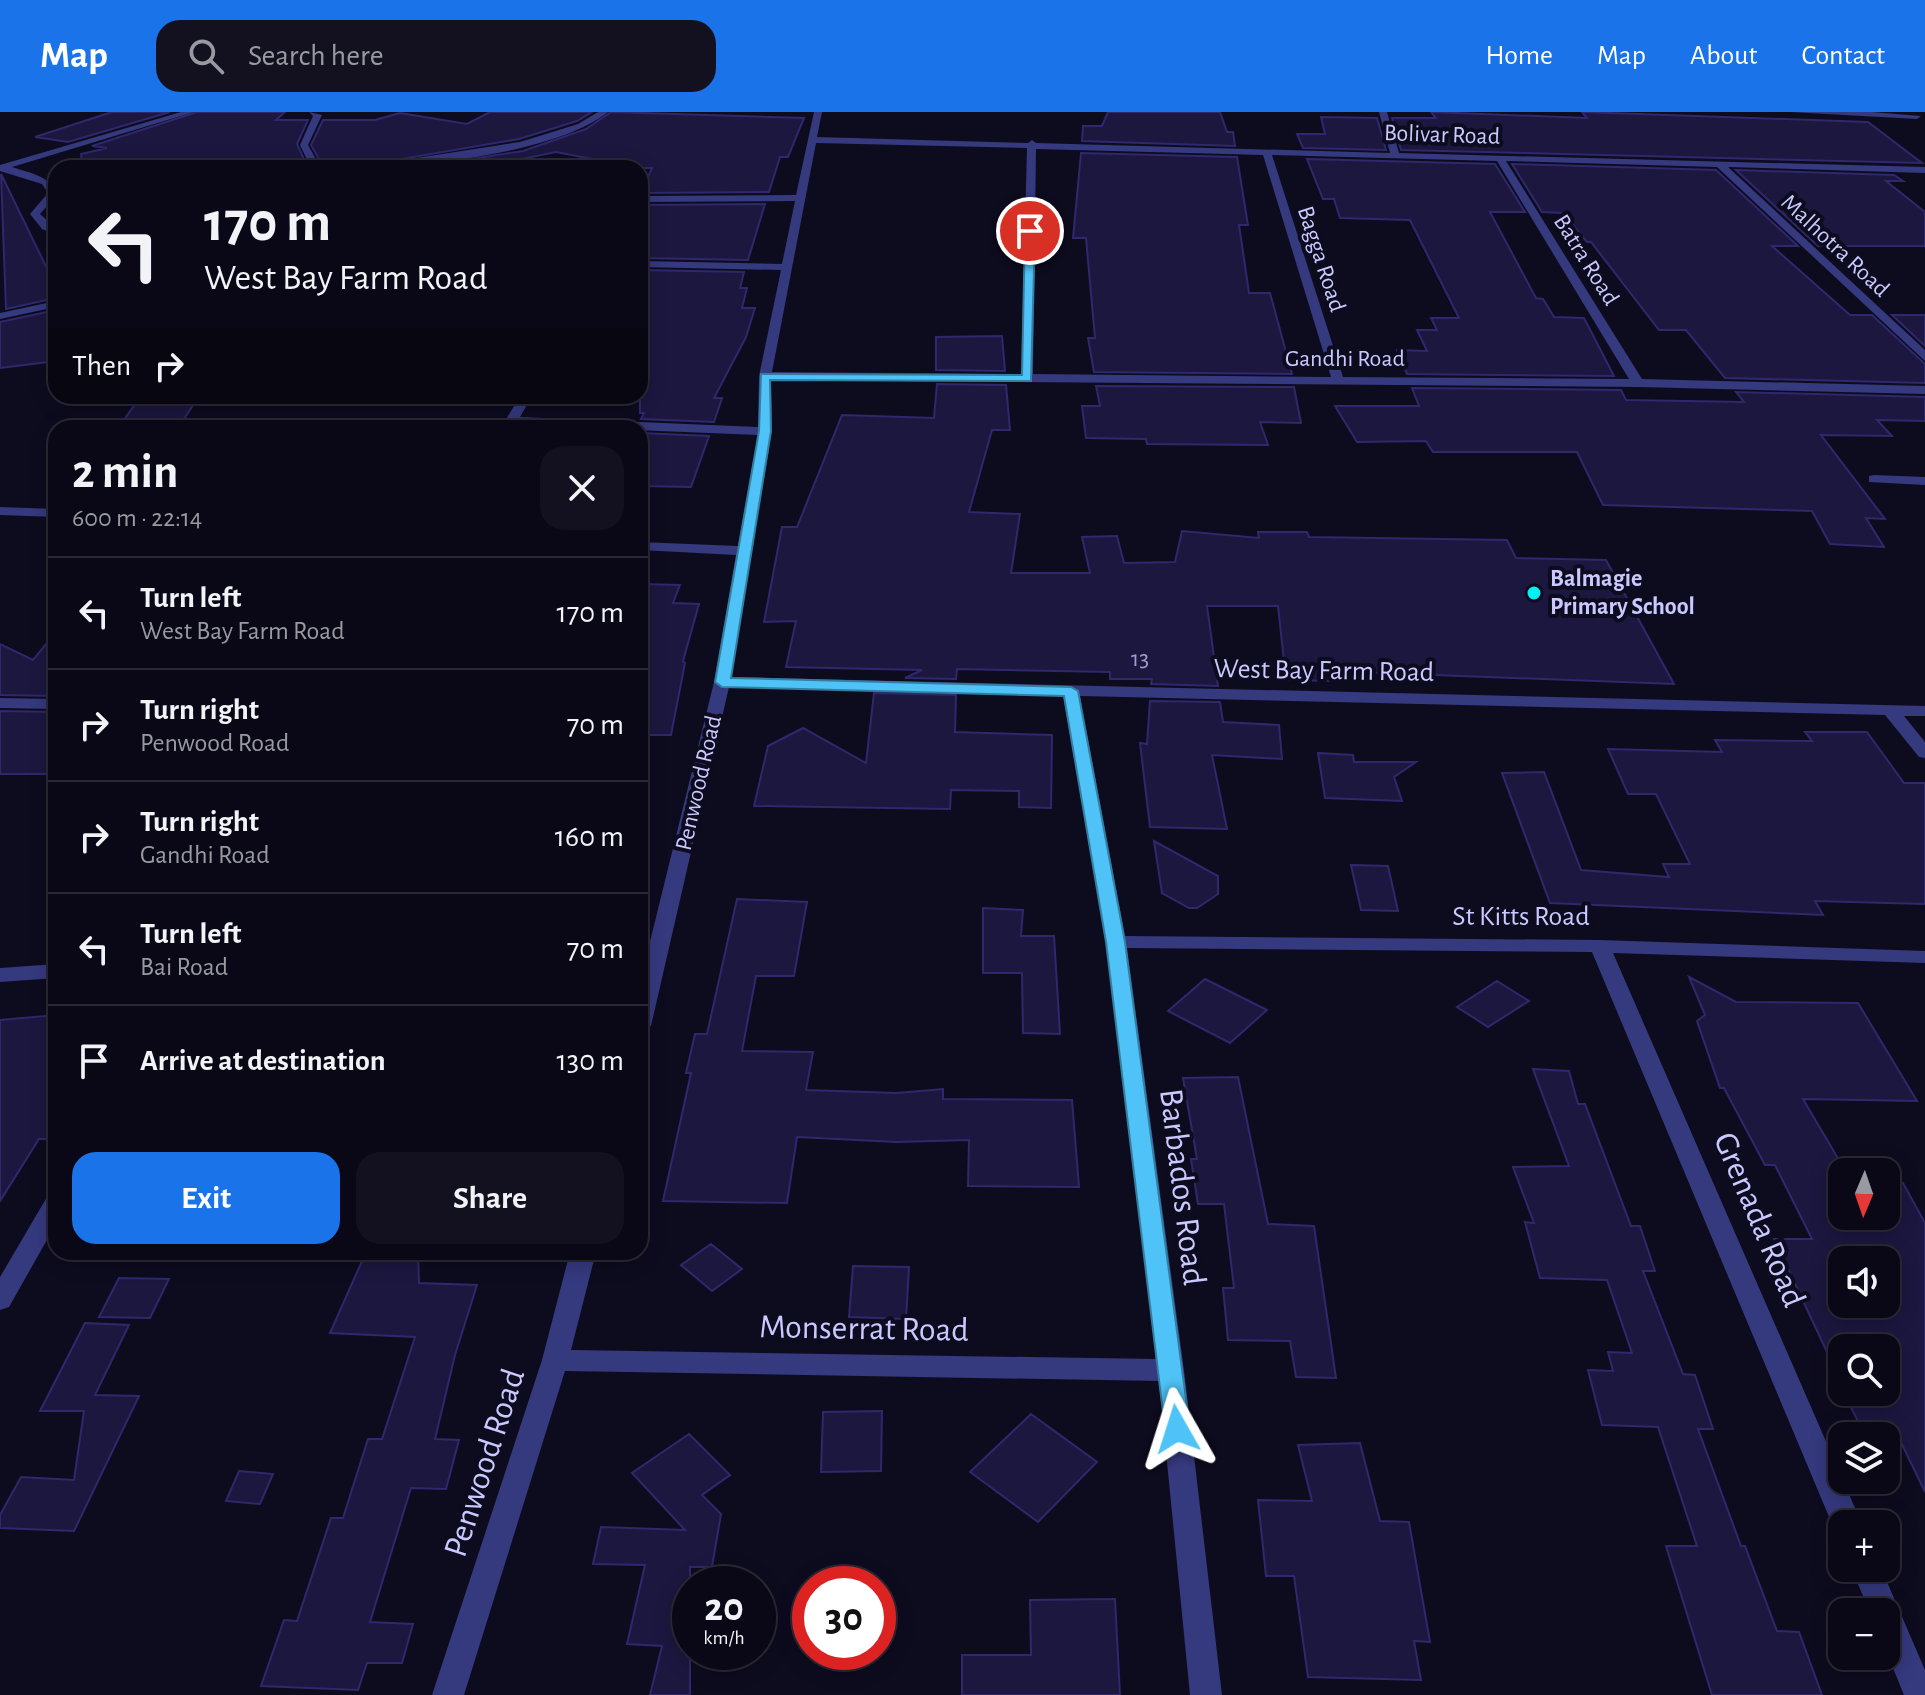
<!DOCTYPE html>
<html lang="en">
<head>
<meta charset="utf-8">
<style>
	body { margin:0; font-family:"Alegreya Sans",sans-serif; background:#13111f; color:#f1f3f6; height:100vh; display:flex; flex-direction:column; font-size:30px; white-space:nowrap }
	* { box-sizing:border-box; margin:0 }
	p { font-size:26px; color:#999aa1 }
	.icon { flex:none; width:44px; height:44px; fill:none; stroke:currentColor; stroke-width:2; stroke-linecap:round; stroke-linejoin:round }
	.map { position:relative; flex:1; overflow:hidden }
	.drawer { position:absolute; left:48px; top:308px; width:600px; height:840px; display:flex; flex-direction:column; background:#0a0816; border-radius:24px; box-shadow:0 4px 20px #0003,0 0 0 2px #2a2935 }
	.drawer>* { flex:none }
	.guide { position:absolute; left:48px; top:48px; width:600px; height:244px; border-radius:24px; box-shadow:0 4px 20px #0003,0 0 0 2px #2a2935; background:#0a0816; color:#f1f3f6; overflow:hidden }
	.needle { width:52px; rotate:182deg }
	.tools { position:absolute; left:1828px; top:1046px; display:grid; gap:16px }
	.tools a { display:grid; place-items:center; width:72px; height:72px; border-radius:16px; background:#0a0816; box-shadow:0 4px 20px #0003,0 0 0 2px #2a2935; font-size:40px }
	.speed { position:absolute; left:672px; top:1454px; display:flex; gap:16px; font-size:40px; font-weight:700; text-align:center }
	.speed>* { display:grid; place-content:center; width:104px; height:104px; border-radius:50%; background:#0a0816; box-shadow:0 4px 20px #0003,0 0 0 2px #2a2935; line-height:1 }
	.speed small { font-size:20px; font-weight:400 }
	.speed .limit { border:12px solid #d22; background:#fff; color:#111 }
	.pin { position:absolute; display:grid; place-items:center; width:68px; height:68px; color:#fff; margin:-34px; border:4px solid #fff; border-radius:50%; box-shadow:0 2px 8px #0007 }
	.me { position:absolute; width:88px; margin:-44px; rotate:354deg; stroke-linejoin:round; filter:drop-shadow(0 0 6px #0008) }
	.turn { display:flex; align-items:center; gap:28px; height:168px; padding:0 24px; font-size:36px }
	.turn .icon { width:104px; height:104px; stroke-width:2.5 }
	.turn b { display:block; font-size:56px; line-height:68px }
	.then { display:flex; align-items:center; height:76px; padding:0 24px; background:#0003; gap:16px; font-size:30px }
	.round { display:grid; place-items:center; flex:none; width:84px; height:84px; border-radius:24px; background:#13111f }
	.summary { display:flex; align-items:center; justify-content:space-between; height:136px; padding:0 24px }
	h1 { font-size:48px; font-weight:700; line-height:60px }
	.action { display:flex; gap:16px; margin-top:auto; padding:16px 24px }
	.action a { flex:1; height:92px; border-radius:24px; background:#1a73e8; color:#fff; font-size:32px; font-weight:700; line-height:92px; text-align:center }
	.action a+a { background:#13111f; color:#f1f3f6 }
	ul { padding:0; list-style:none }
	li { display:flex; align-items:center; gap:24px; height:112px; padding:0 24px; border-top:2px solid #2a2935 }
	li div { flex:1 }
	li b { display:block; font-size:30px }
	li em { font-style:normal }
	header { display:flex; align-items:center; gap:48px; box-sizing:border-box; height:112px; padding:0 40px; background:#1a73e8; color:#fff }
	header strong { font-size:38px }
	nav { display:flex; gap:44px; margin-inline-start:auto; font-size:28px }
	.search { width:560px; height:72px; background:#13111f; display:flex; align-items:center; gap:20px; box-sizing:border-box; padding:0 28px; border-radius:24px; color:#999aa1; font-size:30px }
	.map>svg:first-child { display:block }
</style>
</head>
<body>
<header>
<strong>Map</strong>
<div class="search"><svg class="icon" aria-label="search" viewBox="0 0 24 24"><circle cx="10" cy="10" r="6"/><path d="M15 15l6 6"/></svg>Search here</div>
<nav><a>Home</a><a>Map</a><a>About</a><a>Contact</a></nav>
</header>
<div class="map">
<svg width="1925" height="1583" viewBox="0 0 1925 1583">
	<rect width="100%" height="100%" fill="#0d0b1e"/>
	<path fill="#1b173f" stroke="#2f286c" stroke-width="2" fill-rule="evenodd" d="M112,0H170L68,30L35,25Z
		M197,0H285L276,8H308L297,32L308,56H83L81,42L107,36L92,34Z
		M490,0H592L577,9L519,27L349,56H324L311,33L323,8H375L400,1L467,12Z
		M611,0L804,6L788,45H780L769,80L641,81L652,56H601L597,48L556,40L477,56H413L523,39L586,17Z
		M1108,0H1220L1227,20H1233L1235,34L1082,29L1083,14H1102Z
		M1431,0L1587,6L1582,0L1868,10L1922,51L1401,38L1392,6H1436Z
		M1321,5L1377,6L1386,38L1303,36L1297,22H1325Z
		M1081,41L1237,45L1248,113H1239L1249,181H1270L1292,262L1094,260L1088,226H1095L1086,126H1073Z
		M1307,47L1495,52L1525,100H1490L1536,186L1543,187L1554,205L1584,206L1614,264L1407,262L1397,238L1427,239L1417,218H1437L1431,206H1459L1410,108L1340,106L1334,87H1323Z
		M1512,52L1716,58L1798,134H1772L1850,203H1872L1925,252V271L1725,266L1686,218H1659L1591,130H1587L1563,101L1542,100Z
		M1736,58L1894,63L1903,69H1886L1925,100V134H1818Z
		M1,62L56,175V186L6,197Z
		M765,92L748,148L640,146V93Z
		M640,158L744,160L740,176H747L742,196H755L746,225L714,286H722L714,310L641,307L644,301H640Z
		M56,198V249L0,256V210Z
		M1892,203H1925V234Z
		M1002,224L1005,259L936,258V225Z
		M937,272L1006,273L1010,318H992L969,400L1020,402L1011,461H1090L1082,425L1117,424L1124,451L1175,450L1182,419L1259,426L1258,420H1307L1309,425L1507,428L1516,446L1606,448L1674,572L1330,559L1332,569L1286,568L1278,494H1207L1218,574L1151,572L1152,567H1110V560L957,557L956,567L905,566L922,558L786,555L796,509L764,510L782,415H797L842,303L934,306Z
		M1096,274L1294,275L1301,311L1260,310L1268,333L1147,332L1146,327L1086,326L1082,294H1100Z
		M1412,276L1621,278L1626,288L1744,290L1736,280L1925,285V309L1877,308L1892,324L1821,323L1885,407L1866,406L1884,435L1830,432L1812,399L1603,393L1577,340H1433L1426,329L1357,330L1335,294H1419Z
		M141,284H199L178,316H118Z
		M640,321L709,324L691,375L640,374Z
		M640,472L680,473L673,491L699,492L683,549L685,551L671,623H640Z
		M56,520V584L0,583V532L33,548Z
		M874,581L956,583L955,620L1052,623L1051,696L1019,695V679L951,678L950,697L754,694L768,634L803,616L866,651Z
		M1150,589L1220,590L1223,610L1279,613L1282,647L1212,643L1227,717L1150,715L1140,631L1147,632Z
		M0,599L56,600V662H0Z
		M1805,620H1867L1904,671H1925V792L1815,789L1823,803L1550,791L1502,661L1544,660L1581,758L1669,765L1663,752H1690L1656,682H1628L1608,637L1722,640L1715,628L1812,629Z
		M1318,641L1353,643L1354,650H1416L1394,665L1402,689L1325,686Z
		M1154,729L1218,764V782L1197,796H1189L1162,781Z
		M1351,753L1388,754L1398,799L1361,798Z
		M737,787L807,790L794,864H756L742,939L813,940L806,978L897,981L943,977V987L1072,988L1079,1075L968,1074L969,1028L896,1030L797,1025L787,1091L663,1089L691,961H686L695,922H707Z
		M983,796L1023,798L1021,824H1054L1060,922L1023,921L1022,861H983Z
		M1689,865L1736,890L1858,891L1917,989L1803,987L1846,1060H1842V1104H1886V1071H1903L1925,1111V1380L1896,1320L1864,1321L1843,1280H1886V1236H1842V1279L1830,1255H1834L1774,1127H1812L1775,1053H1765L1724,976H1720L1697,909L1705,903ZM1842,1148H1886V1192H1842Z
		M1205,867L1267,898L1230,931L1168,899Z
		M1497,869L1529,889L1488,915L1457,895Z
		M56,903V1027H39L0,1089V908Z
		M1533,957L1569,959L1578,992H1585L1631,1114H1640L1655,1159H1643L1683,1262L1695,1263L1713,1317H1698L1741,1434H1745L1777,1519L1799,1520L1822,1583H1712L1666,1434H1697L1658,1315L1602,1313L1588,1258L1613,1259L1608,1240L1632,1241L1607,1168L1540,1166L1525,1110L1534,1111L1513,1055L1569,1054Z
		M1238,965L1268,1112L1314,1114L1336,1266L1296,1265L1290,1229L1228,1228L1223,1176H1234L1224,1092H1198L1191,1047H1197L1183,966Z
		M711,1132L742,1157L712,1179L681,1153Z
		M366,1140H418L419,1171L477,1173L455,1243L435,1327L459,1328L446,1377L411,1376L370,1510L413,1512L402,1551H367L358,1578L261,1574L284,1508L297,1509L331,1406H343L368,1327H382L415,1225L330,1221Z
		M853,1154L909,1155L906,1207L849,1205Z
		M119,1166L169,1167L150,1206L99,1205Z
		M85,1211L129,1213L95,1283L139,1284L74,1419L0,1416V1403L21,1365L74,1368L84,1299H40Z
		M882,1299L881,1359L821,1360L823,1300Z
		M1031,1302L1097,1350L1038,1410L970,1360Z
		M689,1322L730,1363L702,1383L721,1402L712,1455H690V1583H650L662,1534L627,1532L645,1453L593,1452L601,1415L685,1418L632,1361Z
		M1360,1331L1380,1409L1409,1410L1430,1530L1414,1529L1421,1568L1308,1565L1294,1464H1266L1258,1388L1312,1389L1298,1333Z
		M239,1359L273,1362L260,1392L226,1389Z
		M1115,1487L1120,1583H962V1543H1031L1030,1488Z"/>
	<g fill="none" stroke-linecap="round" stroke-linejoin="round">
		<path fill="#35397e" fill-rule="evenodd" d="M181,0H194L12,55C29,61 53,64 56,84L40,102L56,116V123L42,117L30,102L48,81L42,72L0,59V53Z
			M309,0L322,3L308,33L321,56H311L300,33L313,4Z
			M598,0H608C557,41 418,56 352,56L520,30L578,12Z
			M814,0H822L817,25L1028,31L1032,28L1036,31L1390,41L1379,0H1387L1399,41L1925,55V61L1728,55L1925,238V249L1717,55L1506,49L1642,267L1925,274V282L1638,275L771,268L772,319L731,565L1925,594V604H1904L1925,630V646L1919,645L1885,603L1080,584L1125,824L1600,828L1925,839V851L1613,841L1862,1412H1842V1423L1837,1421L1832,1412L1592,840L1127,836L1184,1258L1222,1583H1190L1159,1269L565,1259L464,1583H432L542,1248L570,1140H596L571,1238L1156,1247L1106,830L1063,583L729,575L651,914L640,921V870L714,570L736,443L640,438V430L738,434L758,323L511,313L505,309L520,284H532L520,305L758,315L759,264L781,158L640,155V149L782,152L795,89L640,90V84L796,83ZM816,31L1027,36L1021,262L772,260ZM1036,37L1263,43L1331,265L1033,262ZM1272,43L1497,49L1629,267L1343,265Z
			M1790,0H1872L1921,4L1917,7Z
			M56,189V195L0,207V201Z
			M1874,363L1925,365V373L1869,370V364Z
			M0,395L56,397V405L0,403Z
			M0,586L56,587V597L0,596Z
			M56,852V866L0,870V856Z
			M56,1082V1112L9,1195L0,1198V1165L47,1085Z
			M1851,1456H1881L1925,1558V1583H1904L1886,1539V1500H1870Z"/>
	</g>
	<path fill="#4fc3f7" stroke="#337fa1" stroke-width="2" d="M1030,117L1035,119L1031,269L770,268L771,319L731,566L1071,575L1078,579L1125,830L1190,1317L1186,1324L1177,1327L1168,1324L1165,1317L1106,830L1064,584L722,575L715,570L759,319L761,262L1022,263L1025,119Z"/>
	<circle fill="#00f1f3" stroke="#0d0b1e" stroke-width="3" cx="1534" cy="481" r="8"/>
	<g text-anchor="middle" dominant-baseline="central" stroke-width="8" stroke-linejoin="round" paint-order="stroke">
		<g font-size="24" fill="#c9c8ff" stroke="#0d0b1e">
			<text transform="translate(1442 23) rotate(2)">Bolivar Road</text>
			<text transform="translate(1835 134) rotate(43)">Malhotra Road</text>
			<text transform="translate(1321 147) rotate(72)">Bagga Road</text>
			<text transform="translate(1586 148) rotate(58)">Batra Road</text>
			<text x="1345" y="247">Gandhi Road</text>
			<text transform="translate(699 671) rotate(-77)">Penwood Road</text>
		</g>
		<g font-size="24" font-weight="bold" fill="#c9c8ff" stroke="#0d0b1e" text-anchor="start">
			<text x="1550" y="467">Balmagie<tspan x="1550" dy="28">Primary School</tspan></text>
		</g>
		<g font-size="24" fill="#9e9ccf">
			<text x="1140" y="547">13</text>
		</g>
		<g font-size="28" fill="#c9c8ff" stroke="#0d0b1e">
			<text transform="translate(1324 559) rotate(1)">West Bay Farm Road</text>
			<text x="1521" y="805">St Kitts Road</text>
		</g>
		<g font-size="34" fill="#c9c8ff" stroke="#0d0b1e">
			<text transform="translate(1182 1075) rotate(83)">Barbados Road</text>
			<text transform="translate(1759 1108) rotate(67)">Grenada Road</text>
			<text transform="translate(864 1217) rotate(1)">Monserrat Road</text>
			<text transform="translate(485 1351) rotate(-72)">Penwood Road</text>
		</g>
	</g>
</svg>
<div class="tools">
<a><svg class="needle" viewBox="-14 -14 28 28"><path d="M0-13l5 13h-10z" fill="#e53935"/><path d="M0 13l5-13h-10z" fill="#999aa1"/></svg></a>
<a><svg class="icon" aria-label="sound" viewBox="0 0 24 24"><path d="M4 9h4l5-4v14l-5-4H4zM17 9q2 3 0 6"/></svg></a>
<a><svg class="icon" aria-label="search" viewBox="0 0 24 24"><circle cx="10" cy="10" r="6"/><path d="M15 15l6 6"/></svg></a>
<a><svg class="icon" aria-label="layers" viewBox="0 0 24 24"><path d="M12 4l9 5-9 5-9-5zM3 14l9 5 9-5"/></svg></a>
<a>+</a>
<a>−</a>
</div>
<div class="speed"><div>20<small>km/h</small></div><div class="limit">30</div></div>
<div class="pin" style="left:1030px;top:119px;background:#d93025"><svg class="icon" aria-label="arrive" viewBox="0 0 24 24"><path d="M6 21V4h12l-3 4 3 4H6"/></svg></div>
<svg class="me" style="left:1177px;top:1317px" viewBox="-20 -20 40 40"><path d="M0-17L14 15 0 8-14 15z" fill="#4fc3f7" stroke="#fff" stroke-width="4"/></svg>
<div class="guide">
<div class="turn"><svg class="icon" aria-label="left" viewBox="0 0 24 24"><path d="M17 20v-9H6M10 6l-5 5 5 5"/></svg><div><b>170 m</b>West Bay Farm Road</div></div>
<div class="then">Then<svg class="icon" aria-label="right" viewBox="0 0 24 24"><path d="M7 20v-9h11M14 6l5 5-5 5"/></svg></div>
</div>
<section class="drawer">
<div class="summary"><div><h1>2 min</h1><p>600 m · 22:14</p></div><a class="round"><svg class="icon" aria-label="close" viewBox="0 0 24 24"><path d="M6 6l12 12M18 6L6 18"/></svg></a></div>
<ul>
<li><svg class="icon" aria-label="left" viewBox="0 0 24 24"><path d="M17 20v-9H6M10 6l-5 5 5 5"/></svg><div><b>Turn left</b><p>West Bay Farm Road</p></div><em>170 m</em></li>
<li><svg class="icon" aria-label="right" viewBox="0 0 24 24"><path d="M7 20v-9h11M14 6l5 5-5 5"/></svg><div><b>Turn right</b><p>Penwood Road</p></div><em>70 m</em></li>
<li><svg class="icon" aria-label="right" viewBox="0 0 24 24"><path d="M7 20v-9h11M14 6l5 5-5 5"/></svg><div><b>Turn right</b><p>Gandhi Road</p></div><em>160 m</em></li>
<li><svg class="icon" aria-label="left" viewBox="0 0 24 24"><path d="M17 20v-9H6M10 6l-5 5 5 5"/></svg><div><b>Turn left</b><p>Bai Road</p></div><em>70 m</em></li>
<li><svg class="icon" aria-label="arrive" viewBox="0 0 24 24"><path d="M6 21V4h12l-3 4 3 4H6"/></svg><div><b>Arrive at destination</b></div><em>130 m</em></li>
</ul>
<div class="action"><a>Exit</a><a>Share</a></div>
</section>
</div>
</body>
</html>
